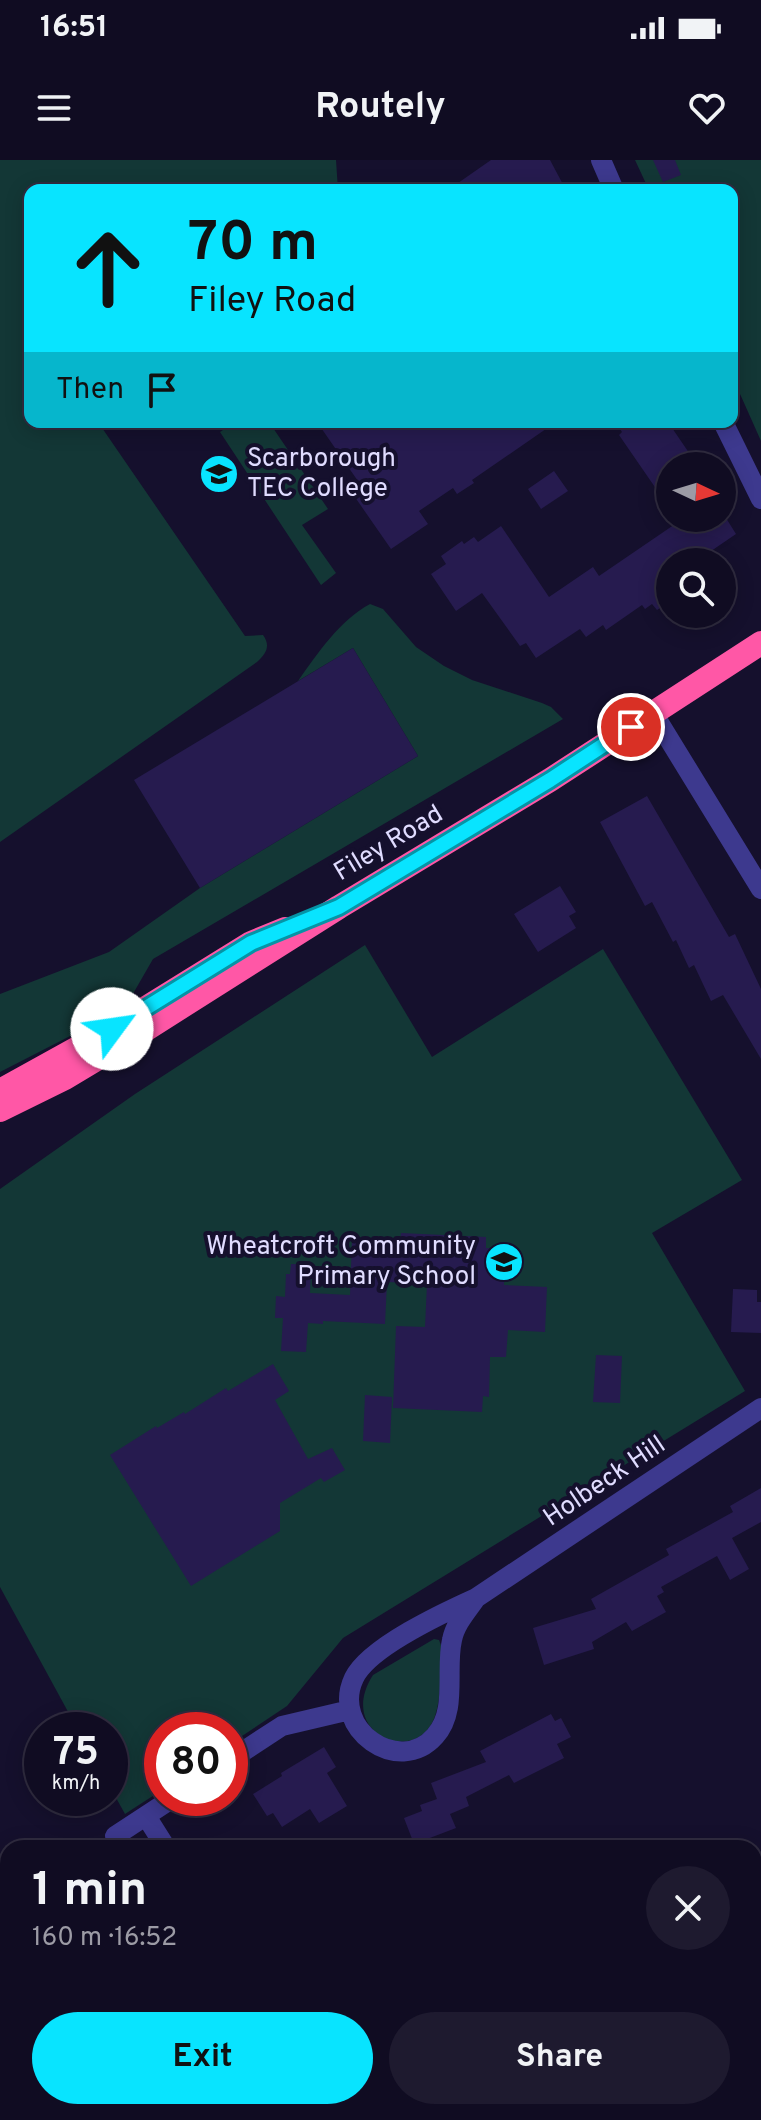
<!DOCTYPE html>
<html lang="en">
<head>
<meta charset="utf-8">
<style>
	body { margin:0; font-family:Overpass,sans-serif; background:#1e1a2f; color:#f1f3f6; height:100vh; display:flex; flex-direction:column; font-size:30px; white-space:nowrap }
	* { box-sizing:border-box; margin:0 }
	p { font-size:26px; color:#9c9ba5 }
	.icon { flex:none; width:44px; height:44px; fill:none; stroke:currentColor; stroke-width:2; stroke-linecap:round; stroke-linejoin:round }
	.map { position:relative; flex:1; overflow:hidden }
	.sheet { position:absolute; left:0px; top:1680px; width:762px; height:280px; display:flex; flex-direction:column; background:#100c22; border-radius:24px 24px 0 0; box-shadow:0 4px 20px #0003,0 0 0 2px #302c40 }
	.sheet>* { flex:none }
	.banner { position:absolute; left:24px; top:24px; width:714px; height:244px; border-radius:16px; box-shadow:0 4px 20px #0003,0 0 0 2px #302c40; background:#08e4ff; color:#111; overflow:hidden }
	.needle { width:52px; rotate:94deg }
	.fabs { position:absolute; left:656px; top:292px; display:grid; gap:16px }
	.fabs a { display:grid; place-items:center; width:80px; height:80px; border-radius:50%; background:#100c22; box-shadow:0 4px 20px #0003,0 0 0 2px #302c40; font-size:40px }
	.speed { position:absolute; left:24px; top:1552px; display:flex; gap:16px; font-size:40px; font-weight:700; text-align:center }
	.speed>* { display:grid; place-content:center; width:104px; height:104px; border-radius:50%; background:#100c22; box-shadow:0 4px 20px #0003,0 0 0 2px #302c40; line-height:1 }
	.speed small { font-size:20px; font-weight:400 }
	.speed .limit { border:12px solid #d22; background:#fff; color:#111 }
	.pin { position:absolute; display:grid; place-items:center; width:68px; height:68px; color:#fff; margin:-34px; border:4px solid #fff; border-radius:50%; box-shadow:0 2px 8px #0007 }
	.me { position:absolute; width:88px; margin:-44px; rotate:59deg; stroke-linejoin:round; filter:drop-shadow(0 0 6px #0008) }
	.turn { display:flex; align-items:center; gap:28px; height:168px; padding:0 32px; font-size:36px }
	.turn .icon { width:104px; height:104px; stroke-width:2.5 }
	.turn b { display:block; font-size:56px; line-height:68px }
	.then { display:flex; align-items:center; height:76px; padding:0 32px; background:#0003; gap:16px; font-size:30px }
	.round { display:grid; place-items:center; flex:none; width:84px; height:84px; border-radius:42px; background:#1e1a2f }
	.headline { display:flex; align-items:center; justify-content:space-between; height:136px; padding:0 32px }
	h1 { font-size:48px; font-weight:700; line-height:60px }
	.cta { display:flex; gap:16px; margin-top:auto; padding:16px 32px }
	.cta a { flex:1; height:92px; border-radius:48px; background:#08e4ff; color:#111; font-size:32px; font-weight:700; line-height:92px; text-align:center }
	.cta a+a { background:#1e1a2f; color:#f1f3f6 }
	.status { display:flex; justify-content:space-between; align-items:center; height:56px; padding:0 40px; background:#100c22; direction:ltr }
	.status svg { height:22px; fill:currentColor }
	header { display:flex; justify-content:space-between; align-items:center; height:104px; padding:0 32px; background:#100c22; font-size:36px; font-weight:700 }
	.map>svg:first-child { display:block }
</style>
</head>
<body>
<div class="status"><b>16:51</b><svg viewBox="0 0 49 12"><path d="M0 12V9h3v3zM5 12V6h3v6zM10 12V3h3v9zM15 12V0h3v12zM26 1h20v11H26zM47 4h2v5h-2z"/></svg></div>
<header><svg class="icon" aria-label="menu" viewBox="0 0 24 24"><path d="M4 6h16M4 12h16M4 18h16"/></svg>Routely<svg class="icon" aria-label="heart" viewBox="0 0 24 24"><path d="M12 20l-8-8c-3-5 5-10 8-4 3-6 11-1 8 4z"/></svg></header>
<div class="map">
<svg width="761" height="1960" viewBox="0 0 761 1960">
	<rect width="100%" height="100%" fill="#15102d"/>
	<path fill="#133736" d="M0,0H336L338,30H30V262H98L245,476L263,475C271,486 266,494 257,502L0,682Z
		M635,0H761V281L732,216V30H649Z
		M235,262H269L328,349L302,365L336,413L321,425L220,272Z
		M370,444L383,449L416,487L444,506L472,520L542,543L551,547L563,559L153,799L134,832L115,853L0,912V834L109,792L200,728L418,596L353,488L298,521C318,493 339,461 370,444Z
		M365,785L432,897L603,789L742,1020L652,1073L745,1231L343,1478L287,1546L230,1584V1570H162V1630L125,1654L110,1627V1570H78L0,1427V1029L135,934Z
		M434,1479L439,1480L442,1488C440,1510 442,1536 435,1556C417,1608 335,1574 373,1515Z
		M0,1714L8,1725V1952H166L172,1960H0Z"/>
	<path fill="#261b4f" d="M491,0H550L566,30H448Z
		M653,0H675L681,15L663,22Z
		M317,262H556L472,320L474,323L457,334L453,328L419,351L428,364L391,389L350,330L360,324Z
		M615,262H668L698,306H670V349L619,275L622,272Z
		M554,311L568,331L541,349L528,329Z
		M684,358H726L736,374L695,402H670V441L657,450L652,444L645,449L642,445L606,470L603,465L586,477L580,469L536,498L526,483L520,486L482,433L456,451L431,414L446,404L441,396L462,381L464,384L474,377L478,382L501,366L549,437L593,407L599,416Z
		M353,488L418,596L200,728L134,620Z
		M647,636L729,777L735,774L761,829V899L723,835L711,841L694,805L689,808L676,780L673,782L652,742L645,746L600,662Z
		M560,726L576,752L569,756L576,768L538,792L514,754Z
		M401,1073L486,1077V1088L505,1089L504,1125L547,1127L545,1172L508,1170L506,1197H490L489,1237L483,1236L482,1252L393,1248L396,1166L425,1167L427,1124L387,1122L385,1164L323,1161V1164L308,1163L306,1192L281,1191L283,1158H275L276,1136L285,1137L286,1114H290L291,1104L311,1105L310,1133L350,1135L352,1080L400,1082Z
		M733,1129L757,1130V1142H761V1173L731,1172Z
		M596,1195L622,1196L620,1243L593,1242Z
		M273,1204L289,1231L275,1240L308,1299L332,1288L345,1310L324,1322L321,1318L280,1343V1371L191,1426L110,1295L156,1266L157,1268L184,1252L185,1254L226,1228L228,1231Z
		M365,1235L392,1237L390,1283L363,1281Z
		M761,1328V1362L732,1378L749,1409L730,1420L717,1396L661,1427L664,1432L657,1436L666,1452L632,1471L626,1462L592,1482L594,1489L544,1505L533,1468L596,1449L591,1439L669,1395L666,1389L733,1352L730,1346Z
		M551,1554L555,1561L561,1558L571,1577L557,1584L564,1598L514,1623L509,1615L466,1637L469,1646L450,1654L456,1668L414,1684L404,1658L422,1651L420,1645L437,1639L431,1623L486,1602L480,1591Z
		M324,1587L336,1607L327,1613L347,1646L319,1663L310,1649L282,1667L273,1653L267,1656L253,1634L282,1616L281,1613Z"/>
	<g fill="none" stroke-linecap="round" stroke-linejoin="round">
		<path stroke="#3d398e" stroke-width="20" d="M601,0L614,30
			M723,262L761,339
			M653,553L761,729
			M476,1438C467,1451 455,1464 452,1480C445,1510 458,1551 435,1576C399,1617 330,1569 354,1518C369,1487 445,1452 476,1438L761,1248
			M230,1600L282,1566L350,1550
			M146,1656L163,1683
			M115,1676L173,1638"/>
		<path stroke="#ff57a6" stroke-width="24" d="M0,931L112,869L251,783L285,769
			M0,950L65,918L140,873L339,747L550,620L761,483"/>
	</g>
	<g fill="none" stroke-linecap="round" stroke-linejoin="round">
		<defs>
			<path id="route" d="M112,869L251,783L339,747L550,620L631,567"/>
		</defs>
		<use href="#route" stroke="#0594a6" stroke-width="20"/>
		<use href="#route" stroke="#08e4ff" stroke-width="14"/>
	</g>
	<defs>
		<symbol id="university-disc" viewBox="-11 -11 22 22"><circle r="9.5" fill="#08e4ff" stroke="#15102d"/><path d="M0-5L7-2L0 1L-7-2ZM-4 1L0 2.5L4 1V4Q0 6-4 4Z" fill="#111"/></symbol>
		<symbol id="school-disc" viewBox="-11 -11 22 22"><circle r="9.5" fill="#08e4ff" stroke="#15102d"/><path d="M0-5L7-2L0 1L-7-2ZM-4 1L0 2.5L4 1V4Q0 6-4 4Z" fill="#111"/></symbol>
	</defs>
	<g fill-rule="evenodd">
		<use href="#university-disc" x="197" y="292" width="44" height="44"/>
		<use href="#school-disc" x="482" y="1080" width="44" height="44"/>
	</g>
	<g text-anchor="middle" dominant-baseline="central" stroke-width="8" stroke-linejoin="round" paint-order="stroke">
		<g font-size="26" fill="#e0dcff" stroke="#15102d" text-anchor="start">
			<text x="247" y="299">Scarborough<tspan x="247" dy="30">TEC College</tspan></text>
			<text x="476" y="1087" text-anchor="end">Wheatcroft Community<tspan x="476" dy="30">Primary School</tspan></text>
		</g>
		<g font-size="26" fill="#e0dcff" stroke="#15102d">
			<text transform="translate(389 684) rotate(-31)">Filey Road</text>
			<text transform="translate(605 1322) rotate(-34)">Holbeck Hill</text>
		</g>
	</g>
</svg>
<div class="fabs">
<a><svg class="needle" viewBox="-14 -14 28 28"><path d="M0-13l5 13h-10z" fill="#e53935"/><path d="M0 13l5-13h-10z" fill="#9c9ba5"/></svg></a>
<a><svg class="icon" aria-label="search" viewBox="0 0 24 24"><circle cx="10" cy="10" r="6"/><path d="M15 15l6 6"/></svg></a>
</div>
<div class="speed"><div>75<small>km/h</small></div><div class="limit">80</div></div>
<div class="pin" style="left:631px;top:567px;background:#d93025"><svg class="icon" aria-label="arrive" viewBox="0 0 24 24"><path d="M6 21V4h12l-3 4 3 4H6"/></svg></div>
<svg class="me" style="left:112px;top:869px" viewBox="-20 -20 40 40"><circle r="19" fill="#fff"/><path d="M0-13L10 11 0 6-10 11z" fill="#08e4ff"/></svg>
<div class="banner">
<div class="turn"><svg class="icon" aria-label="ahead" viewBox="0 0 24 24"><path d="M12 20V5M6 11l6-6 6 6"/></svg><div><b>70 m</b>Filey Road</div></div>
<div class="then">Then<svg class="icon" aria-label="arrive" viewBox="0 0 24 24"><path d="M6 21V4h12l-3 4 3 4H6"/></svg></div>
</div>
<section class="sheet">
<div class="headline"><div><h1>1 min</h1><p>160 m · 16:52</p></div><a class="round"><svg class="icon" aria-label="close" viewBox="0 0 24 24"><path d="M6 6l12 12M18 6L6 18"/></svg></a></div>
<div class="cta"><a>Exit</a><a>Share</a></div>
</section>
</div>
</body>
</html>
